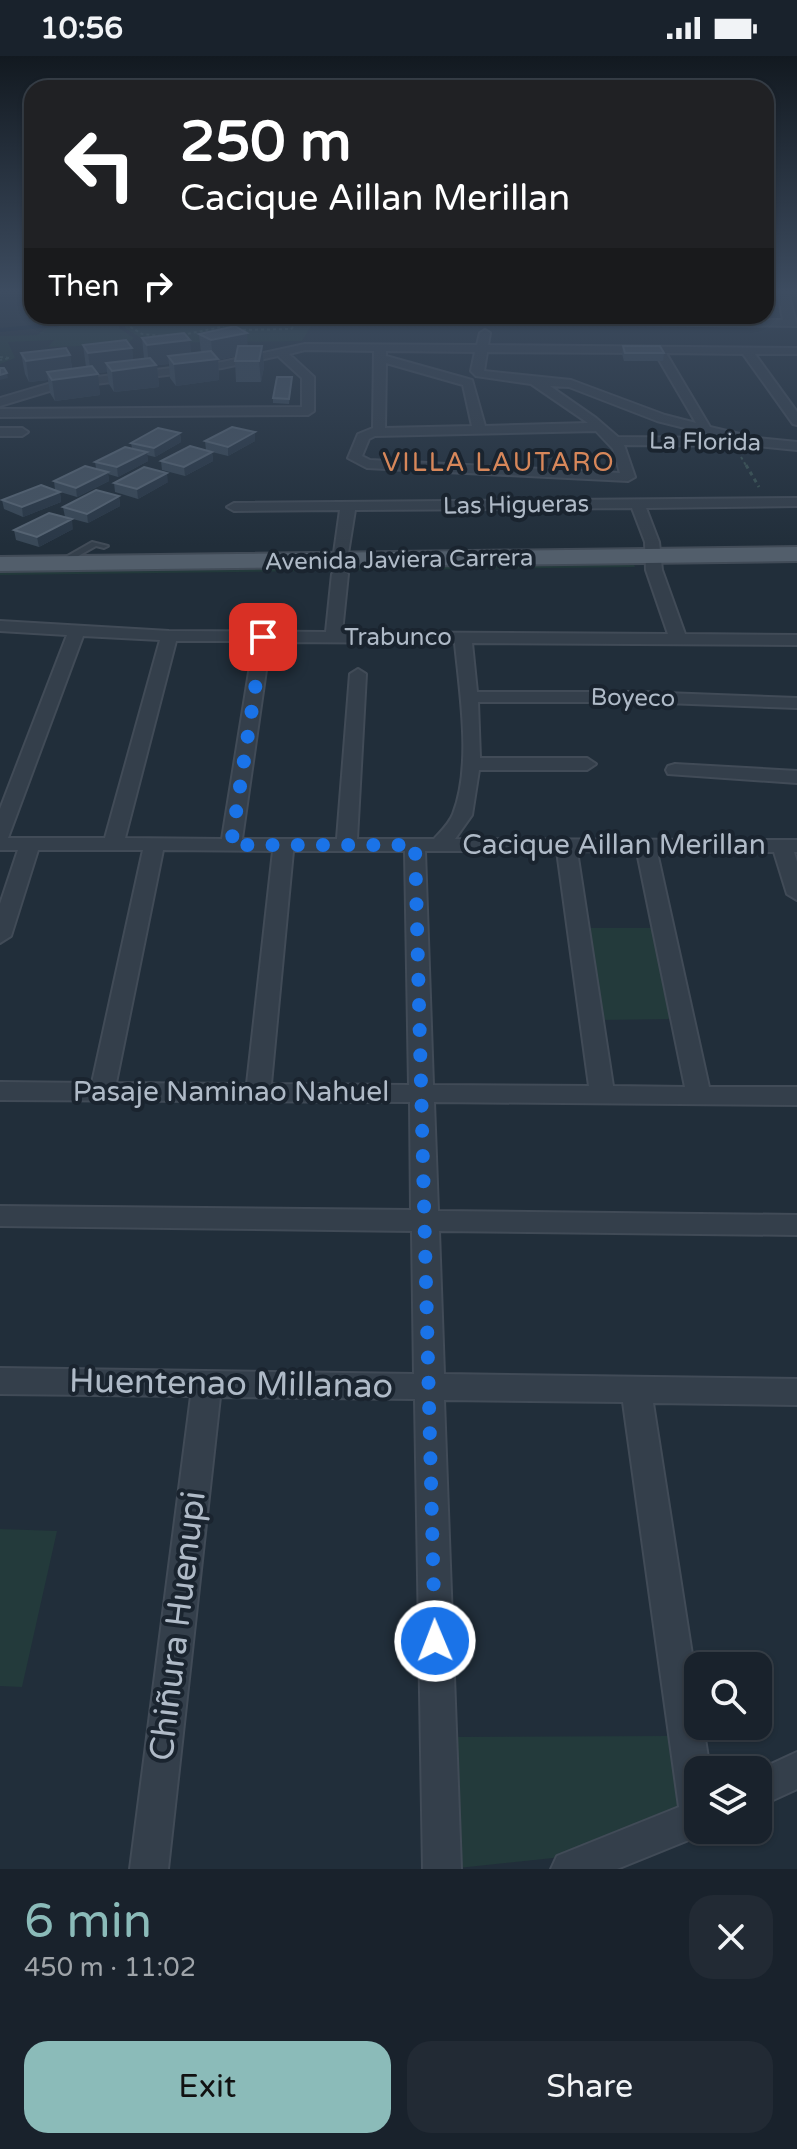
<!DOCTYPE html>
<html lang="en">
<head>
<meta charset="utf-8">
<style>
	body { margin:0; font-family:"Varela Round",sans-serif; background:#222a34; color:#f1f3f6; height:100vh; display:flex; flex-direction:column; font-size:30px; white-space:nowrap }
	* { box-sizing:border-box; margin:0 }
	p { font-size:26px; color:#9fa4a9 }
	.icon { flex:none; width:44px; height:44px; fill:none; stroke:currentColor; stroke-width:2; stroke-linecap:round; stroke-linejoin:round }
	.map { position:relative; height:1813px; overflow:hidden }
	.sheet { display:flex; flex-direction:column; background:#19222c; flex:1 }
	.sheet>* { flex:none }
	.guide { position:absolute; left:24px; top:24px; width:750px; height:244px; border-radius:24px; box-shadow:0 2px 6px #0004,0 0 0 2px #373f48; background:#202124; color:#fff; overflow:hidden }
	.controls { position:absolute; left:684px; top:1596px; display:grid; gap:16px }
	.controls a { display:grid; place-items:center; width:88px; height:88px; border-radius:16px; background:#19222c; box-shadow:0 2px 6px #0004,0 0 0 2px #373f48; font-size:40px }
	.pin { position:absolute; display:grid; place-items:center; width:68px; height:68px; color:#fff; margin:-34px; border-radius:16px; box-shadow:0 4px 12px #0006 }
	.me { position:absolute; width:88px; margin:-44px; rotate:359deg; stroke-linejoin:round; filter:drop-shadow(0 0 6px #0008) }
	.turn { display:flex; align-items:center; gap:28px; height:168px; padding:0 24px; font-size:36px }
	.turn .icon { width:104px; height:104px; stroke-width:2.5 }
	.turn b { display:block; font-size:56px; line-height:68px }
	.then { display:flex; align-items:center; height:76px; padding:0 24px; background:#0003; gap:16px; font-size:30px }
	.round { display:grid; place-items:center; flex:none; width:84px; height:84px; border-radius:24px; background:#222a34 }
	.overview { display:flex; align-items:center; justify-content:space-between; height:136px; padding:0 24px }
	h1 { font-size:48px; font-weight:600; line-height:60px; color:#8bbbb9 }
	.primary-button { display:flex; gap:16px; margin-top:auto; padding:16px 24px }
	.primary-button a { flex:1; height:92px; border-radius:24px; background:#8bbbb9; color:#111; font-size:32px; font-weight:600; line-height:92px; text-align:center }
	.primary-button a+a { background:#222a34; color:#f1f3f6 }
	.status { display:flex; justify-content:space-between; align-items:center; height:56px; padding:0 40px; background:#19222c; direction:ltr }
	.status svg { height:22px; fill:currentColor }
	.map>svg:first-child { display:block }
</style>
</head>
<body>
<div class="status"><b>10:56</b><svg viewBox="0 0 49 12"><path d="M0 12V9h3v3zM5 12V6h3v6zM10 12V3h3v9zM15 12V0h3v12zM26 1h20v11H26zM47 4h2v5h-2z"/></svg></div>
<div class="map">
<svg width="797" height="1813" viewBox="0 0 797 1813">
	<rect width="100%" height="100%" fill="#212e3a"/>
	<path fill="#233a3b" d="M62,260H120L119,272L134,282L126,289L48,291L54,284L8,286L15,302L0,308V280L37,279Z
		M125,260H474L323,261L316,262L302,285L149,287L125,272Z
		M632,503L635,511L0,519V512Z
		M587,872H654L673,963L600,964Z
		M0,1473L57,1475L22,1631L0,1630Z
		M669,1680L680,1751L553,1802L458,1812L453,1681Z"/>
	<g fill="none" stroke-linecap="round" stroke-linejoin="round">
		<path stroke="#142638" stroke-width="4" d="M55,269L96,260
			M0,274L52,269L64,260"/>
		<defs>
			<path id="lane" d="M92,486L108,490L104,492L96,490L64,508L57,506Z"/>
			<path id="street" d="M778,236H788L797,270L344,265L339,262L453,260L783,264Z
				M485,274L490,277L488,289L797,292V298H755L797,356V369L793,368L743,298L666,297L710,371L757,382L797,386V394L757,390L624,389L635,421L628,425L367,412L348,402L358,378L373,372L374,295L305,294L289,298L314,321V355L308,359L0,361V353L302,351V322L278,300L222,312L56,333L0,350V342L55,326L222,306L305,288L477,289L480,277ZM386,295L475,296L471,315L476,320L531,328L588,367L485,370L472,324L386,300ZM487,296L655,297L696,367L665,359L571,324L484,315ZM386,307L463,329L472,370L385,372ZM550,330L569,331L657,365L725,382L618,381L596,362ZM596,375L613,393L620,417L370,404L362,400L369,383L375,380Z
				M0,372H22L28,376L22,380H0Z
				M797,442V450L646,452L659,486L662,514L685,578L797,579V589L472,587L477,636H639L797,642V652L639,646H478L480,702H587L596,708L587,714H479L472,759L455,783L797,784V796H794L797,806V844L787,838L774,796H657L709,1031H797V1049L434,1046L438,1155L797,1159V1179L439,1175L444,1318L797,1323V1349L653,1347L698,1637V1670H703L710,1714H698V1774L711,1775L617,1813H551L557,1800L679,1751L623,1346L444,1344L461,1813H423L415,1343L220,1341L168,1813H130L191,1340L0,1338V1312L414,1318L412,1175L0,1170V1150L411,1154L410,1046L0,1044V1026L92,1027L143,794H38L11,880L0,887V848L18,794H0V753L67,579L0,575V565L169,575L326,576L332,518L340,513L348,518L342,576L668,578L646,514L645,486L632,452L355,454L347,504L340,508L333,504L340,454L234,455L227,451L234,447ZM83,580L160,584L105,782H8ZM176,585H254L222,783L125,782ZM270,586L455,587C460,638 472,710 453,758C449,768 441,775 434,783H357L366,618L358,613L350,618L337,783H242ZM163,794L273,795L247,1028L116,1027ZM293,795H405L409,1029L271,1028ZM425,795H557L589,1030L433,1029ZM577,795L637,796L685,1031L613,1030Z
				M675,708L797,715V727L668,718L666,714L668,710Z
				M797,1696V1733L758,1751V1714Z"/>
			<path id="primary" d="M797,491V505L0,515V501Z"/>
		</defs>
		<use href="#lane" stroke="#414b57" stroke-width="4"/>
		<use href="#street" stroke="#414b57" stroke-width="4"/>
		<use href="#primary" stroke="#414b57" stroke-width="4"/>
		<path stroke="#3b5454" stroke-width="2" stroke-dasharray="3 3" stroke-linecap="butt" d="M132,260L129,270L142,278L165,280
			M302,263L323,260
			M237,274L291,273L305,260
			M182,279L221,271L239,260
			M0,301L10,302L0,304
			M741,401L747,411"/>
		<path stroke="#3b5454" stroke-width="3" stroke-dasharray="4 4" stroke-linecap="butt" d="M746,409L759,431"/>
		<use href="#lane" fill="#343f4b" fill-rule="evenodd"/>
		<use href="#street" fill="#343f4b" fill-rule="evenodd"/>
		<use href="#primary" fill="#525e6b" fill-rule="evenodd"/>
	</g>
	<path fill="#394857" d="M199,278L248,290H262L264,311L261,326H236L235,305L236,300L218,304L219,324L176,330L170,322L169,308L157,309L159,331L114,336L109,328L107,316L97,317L100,339L55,345L50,337L48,324L29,326L25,318L21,297L70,299L72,312L86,311L83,289L132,292L133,304L144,302L142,282L191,298L201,297Z
		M623,290L664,297L663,305H624L622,298Z
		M292,321L289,348L273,347V342Z
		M255,376V385L228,400L212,396L213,405L185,420L162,414L161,405L206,394L205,385Z
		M180,377L181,386L155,401L147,399L148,405L118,421L108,418L109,425L77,441L60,436L61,446L23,461L4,453L2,444L55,434L54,425L96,412L95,406L132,392L131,387Z
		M168,426L138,443L115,436L114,427Z
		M119,440L120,450L88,467L65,461L63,451Z
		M73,473L39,491L16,484L14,474Z"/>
	<path fill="#2a3847" d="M247,277L248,297L218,304L219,324L176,330L174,308L213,304L211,284Z
		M190,284L192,305L168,300L169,308L157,309L159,331L114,336L112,315L106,307L107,316L91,318L88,297L132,292L134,312L149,310L147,289Z
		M262,290L264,311L261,326L259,305Z
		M70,299L73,320L47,316L48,324L29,326L26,305Z
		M7,317L8,322L0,324V319Z
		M98,318L100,339L55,345L52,324Z
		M255,376V385L228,400V391Z
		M180,377L181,386L155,401L154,392Z
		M147,396L148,405L118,421L117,411Z
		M212,396L213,405L185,420L184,411Z
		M108,416L109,425L77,441L76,432Z
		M167,417L168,426L138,443L137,433Z
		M60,436L61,446L23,461L22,451Z
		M119,440L120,450L88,467L87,458Z
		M72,463L73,473L39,491L37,481Z"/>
	<path fill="#465463" stroke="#566473" stroke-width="2" d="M235,270L247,277L211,284L199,278Z
		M184,277L190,284L147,289L142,282Z
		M126,284L132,292L88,297L83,289Z
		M238,290H262L259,305H235Z
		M623,290H660L664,297H625Z
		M66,292L70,299L26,305L21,297Z
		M211,295L218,303L174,308L168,300Z
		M150,302L156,309L112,315L106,307Z
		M92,310L98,318L52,324L47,316Z
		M0,312H4L7,317L0,319Z
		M277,321H292L289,343L273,342Z
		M232,371L255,376L228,391L205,385Z
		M158,372L180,377L154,392L131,387Z
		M190,390L212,396L184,411L161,405Z
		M125,391L147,396L117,411L95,406Z
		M85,410L108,416L76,432L54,425Z
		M144,411L167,417L137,433L114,427Z
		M41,429L60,436L22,451L2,444Z
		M96,434L119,440L87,458L63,451Z
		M49,457L72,463L37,481L14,474Z"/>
	<linearGradient id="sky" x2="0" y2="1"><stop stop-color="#121920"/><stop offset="0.48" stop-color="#3d4c60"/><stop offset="1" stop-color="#3d4c60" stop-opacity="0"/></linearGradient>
	<rect width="797" height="490" fill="url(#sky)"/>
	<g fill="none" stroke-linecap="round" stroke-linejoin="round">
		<path stroke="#1a73e8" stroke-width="14" stroke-dasharray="0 25.2" d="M263,581L231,789H415L435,1585"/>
	</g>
	<g text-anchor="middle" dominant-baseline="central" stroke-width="8" stroke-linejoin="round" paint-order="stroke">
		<g font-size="24" fill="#afbac7" stroke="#1a242f">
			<text transform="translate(705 386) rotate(1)">La Florida</text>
			<text transform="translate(516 449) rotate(-1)">Las Higueras</text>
			<text transform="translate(399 504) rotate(-1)">Avenida Javiera Carrera</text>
			<text x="398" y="581">Trabunco</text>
			<text transform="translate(633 642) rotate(1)">Boyeco</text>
		</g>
		<g font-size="26" letter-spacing="2" fill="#d7875a" stroke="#1a242f">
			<text x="499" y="406">VILLA LAUTARO</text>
		</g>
		<g font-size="28" fill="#afbac7" stroke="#1a242f">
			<text x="614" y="789">Cacique Aillan Merillan</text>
			<text x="231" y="1036">Pasaje Naminao Nahuel</text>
		</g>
		<g font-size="34" fill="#afbac7" stroke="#1a242f">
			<text transform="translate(231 1328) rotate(1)">Huentenao Millanao</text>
			<text transform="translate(178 1570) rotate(-83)">Chiñura Huenupi</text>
		</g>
	</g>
</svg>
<div class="controls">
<a><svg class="icon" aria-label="search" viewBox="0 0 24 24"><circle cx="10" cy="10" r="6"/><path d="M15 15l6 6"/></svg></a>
<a><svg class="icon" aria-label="layers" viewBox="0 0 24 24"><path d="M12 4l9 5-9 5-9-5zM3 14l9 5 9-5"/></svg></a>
</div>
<div class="pin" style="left:263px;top:581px;background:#d93025"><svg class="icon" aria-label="arrive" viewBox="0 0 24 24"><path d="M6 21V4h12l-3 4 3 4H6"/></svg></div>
<svg class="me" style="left:435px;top:1585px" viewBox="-20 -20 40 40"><circle r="17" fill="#1a73e8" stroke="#fff" stroke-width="3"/><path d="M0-11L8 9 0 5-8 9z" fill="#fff"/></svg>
<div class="guide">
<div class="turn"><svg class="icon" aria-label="left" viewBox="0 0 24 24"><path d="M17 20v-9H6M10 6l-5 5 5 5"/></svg><div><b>250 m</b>Cacique Aillan Merillan</div></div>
<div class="then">Then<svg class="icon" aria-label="right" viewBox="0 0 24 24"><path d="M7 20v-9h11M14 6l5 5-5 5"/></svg></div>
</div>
</div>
<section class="sheet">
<div class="overview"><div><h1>6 min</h1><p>450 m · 11:02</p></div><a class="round"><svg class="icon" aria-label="close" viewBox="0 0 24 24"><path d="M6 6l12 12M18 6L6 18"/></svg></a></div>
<div class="primary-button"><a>Exit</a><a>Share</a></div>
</section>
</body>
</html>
